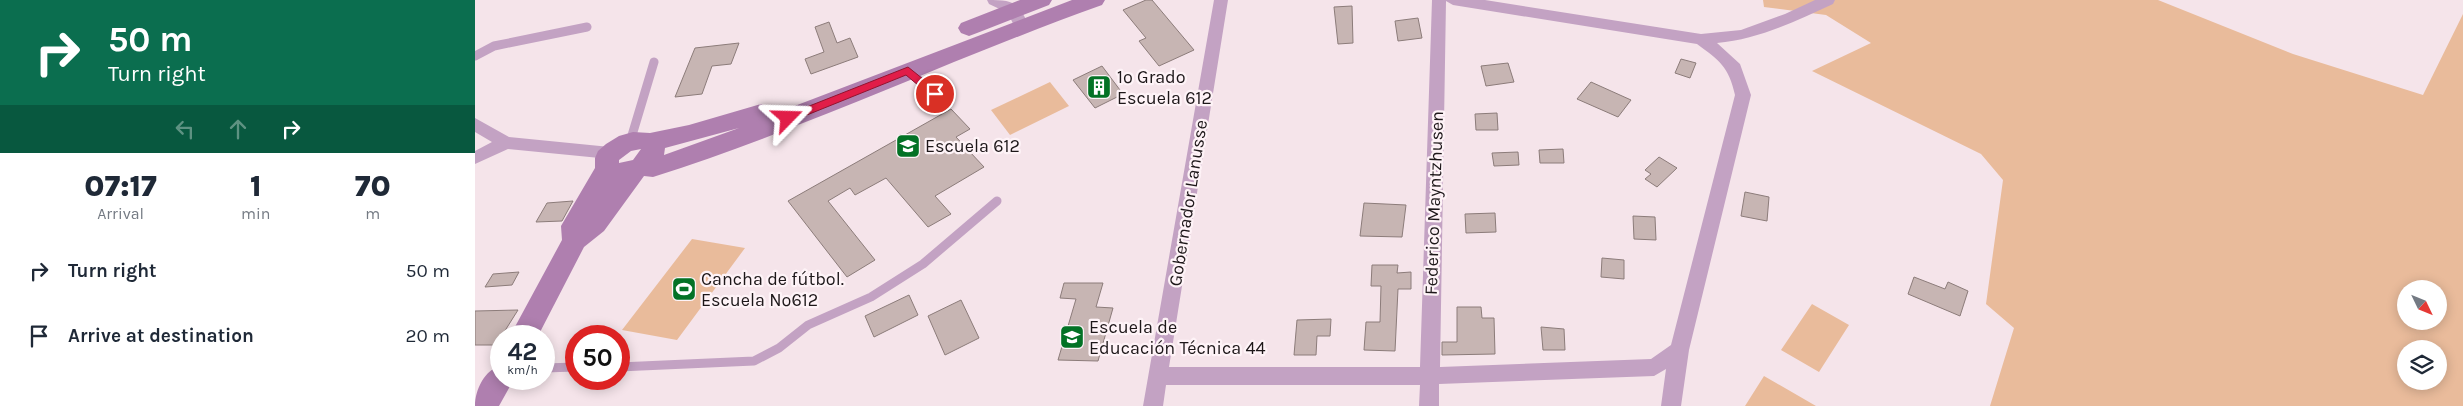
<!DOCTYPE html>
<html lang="en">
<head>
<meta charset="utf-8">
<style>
	body { margin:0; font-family:Karla,sans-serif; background:#f6f6f7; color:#1f2937; height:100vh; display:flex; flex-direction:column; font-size:19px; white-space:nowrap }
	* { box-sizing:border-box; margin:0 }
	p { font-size:16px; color:#747a83 }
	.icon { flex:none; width:28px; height:28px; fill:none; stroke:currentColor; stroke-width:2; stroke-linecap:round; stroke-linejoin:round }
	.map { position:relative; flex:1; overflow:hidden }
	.details { display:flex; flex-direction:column; background:#fff; width:475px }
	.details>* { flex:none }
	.banner { background:#0b6e4f; color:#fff; overflow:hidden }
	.needle { width:32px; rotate:133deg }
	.buttons { position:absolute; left:1922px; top:280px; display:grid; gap:10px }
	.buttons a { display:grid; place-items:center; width:50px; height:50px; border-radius:50%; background:#fff; box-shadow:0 2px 12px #0003; font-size:25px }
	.speed { position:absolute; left:15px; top:325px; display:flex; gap:10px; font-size:25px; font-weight:700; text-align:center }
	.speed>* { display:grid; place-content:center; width:65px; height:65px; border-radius:50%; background:#fff; box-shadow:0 2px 12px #0003; line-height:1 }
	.speed small { font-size:12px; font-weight:400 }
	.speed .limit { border:8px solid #d22; background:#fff; color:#111 }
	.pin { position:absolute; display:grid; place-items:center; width:42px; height:42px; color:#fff; margin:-21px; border:2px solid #fff; border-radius:50%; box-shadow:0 1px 5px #0007 }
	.me { position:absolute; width:55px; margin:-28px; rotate:68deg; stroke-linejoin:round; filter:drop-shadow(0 0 4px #0008) }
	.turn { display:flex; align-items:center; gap:18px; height:105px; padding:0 25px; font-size:22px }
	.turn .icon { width:65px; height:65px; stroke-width:2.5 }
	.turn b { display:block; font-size:35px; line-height:42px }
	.lanes { display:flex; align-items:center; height:48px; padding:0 25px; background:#0003; justify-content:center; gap:25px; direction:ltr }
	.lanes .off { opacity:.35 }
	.eta { display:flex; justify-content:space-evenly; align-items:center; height:85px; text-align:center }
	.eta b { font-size:30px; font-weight:800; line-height:35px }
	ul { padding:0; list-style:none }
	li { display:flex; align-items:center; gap:15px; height:65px; padding:0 25px }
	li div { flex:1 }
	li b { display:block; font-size:19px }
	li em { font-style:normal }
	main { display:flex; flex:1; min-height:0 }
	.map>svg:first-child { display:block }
</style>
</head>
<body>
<main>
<section class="details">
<div class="banner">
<div class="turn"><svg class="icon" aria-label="right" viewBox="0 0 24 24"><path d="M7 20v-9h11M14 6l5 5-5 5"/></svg><div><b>50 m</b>Turn right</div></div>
<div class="lanes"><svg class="icon off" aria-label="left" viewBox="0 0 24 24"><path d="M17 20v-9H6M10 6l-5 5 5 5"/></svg><svg class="icon off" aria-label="ahead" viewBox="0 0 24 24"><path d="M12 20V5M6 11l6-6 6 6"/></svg><svg class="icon" aria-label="right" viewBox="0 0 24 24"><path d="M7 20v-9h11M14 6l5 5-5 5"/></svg></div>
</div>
<div class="eta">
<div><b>07:17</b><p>Arrival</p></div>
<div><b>1</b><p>min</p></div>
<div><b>70</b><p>m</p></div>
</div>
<ul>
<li><svg class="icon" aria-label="right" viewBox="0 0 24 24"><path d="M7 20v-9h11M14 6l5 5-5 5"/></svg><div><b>Turn right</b></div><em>50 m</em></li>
<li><svg class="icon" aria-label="arrive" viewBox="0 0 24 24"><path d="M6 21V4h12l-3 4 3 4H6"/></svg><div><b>Arrive at destination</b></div><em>20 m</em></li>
</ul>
</section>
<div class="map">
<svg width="1988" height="406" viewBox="0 0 1988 406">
	<rect width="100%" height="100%" fill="#f5e4ea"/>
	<path fill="#e9bb9b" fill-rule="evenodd" d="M1288,0H1683L1818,54L1948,95L1988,14V406H1515L1539,328L1511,304L1528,180L1506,154L1337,71L1396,43L1351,15L1289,7ZM1931,289H1964V321H1931ZM1931,349H1964V381H1931Z
		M575,82L594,106L535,135L516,110Z
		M217,239L270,248L202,340L147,330Z
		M1337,304L1374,325L1344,372L1306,350Z
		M1289,376L1341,406H1270Z"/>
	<path fill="#c7b5b3" stroke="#8c7c7a" d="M671,0H677L719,50L684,66L664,41L671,38L648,10Z
		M877,6L878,43L863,44L859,7Z
		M943,18L947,38L923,41L920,21Z
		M354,22L362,43L375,38L383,57L336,74L330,59L349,52L340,27Z
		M264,43L256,64L237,66L227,94L200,97L220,48Z
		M1206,59L1221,63L1215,78L1200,73Z
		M1033,63L1039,82L1011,86L1006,66Z
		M627,66L648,94L620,108L598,80Z
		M1116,82L1156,100L1143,117L1102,99Z
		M476,109L495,129L481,137L509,167L460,196L476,214L453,227L411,178L380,195L375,188L353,201L400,260L372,277L313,201Z
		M1022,113L1023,130H1001L1000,114Z
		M1088,149L1089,163H1065L1064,150Z
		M1043,152L1044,165L1019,166L1017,153Z
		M1184,157L1202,168L1182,187L1170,179L1176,174L1170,170Z
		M1270,192L1294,197L1292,221L1266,216Z
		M98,201L87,221L61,222L72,203Z
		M889,203L931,205L927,237L885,236Z
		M1020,213L1021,232L991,233L990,214Z
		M1158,216L1180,217L1181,240L1159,239Z
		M1127,258L1149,260V279L1126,277Z
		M897,265H923L922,273L936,272V289H923L920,351L889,350L891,322H905L906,286H896Z
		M44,272L37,285L10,287L18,274Z
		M1439,277L1470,289L1473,282L1493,291L1485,316L1433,294Z
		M589,283H628L621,307L638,308L623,361L583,360L601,299L585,298Z
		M434,295L443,315L399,337L390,316Z
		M486,300L504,338L470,355L453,316Z
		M982,307H1006L1007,318H1019L1020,354L967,355V342H982Z
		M43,310L21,345H0V311Z
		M856,319L855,336H842L841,355H819L822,320Z
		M1066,327L1089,329L1090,350H1068Z"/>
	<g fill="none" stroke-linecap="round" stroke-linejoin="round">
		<path stroke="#c3a2c3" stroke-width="9" d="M0,56L19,46L112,27
			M433,71L470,102
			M155,142L179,62
			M144,367L279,361L304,348L333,325L396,297L448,264L522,201
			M69,368L101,367"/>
		<path fill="#c3a2c3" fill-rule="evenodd" d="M512,0C538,0 543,1 554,26L551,30H541L533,13L514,4Z
			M739,0H753L694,367H945L957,0H1010L1226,34L1266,30L1310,14L1340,0H1360L1358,4C1321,21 1284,39 1242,43L1265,64L1276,95L1214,350L1206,406H1186L1191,369L1179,376L964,384V406H944L945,385H691L688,406H668ZM971,1L978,5L1222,44C1244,60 1254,67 1260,95L1196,345L1176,359L965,367Z
			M0,118L34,137L135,147L141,148L143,153L141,158L135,159L33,149L0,164V151L17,142L0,132Z"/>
		<path fill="#af7faf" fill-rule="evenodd" d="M545,0H577L574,5L502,33L494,36L486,33L483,28L486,23Z
			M597,0H630L627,5C476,59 330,129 178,177L169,176L129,231L109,247L63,336H35L87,240L86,226L120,168V158L123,151L131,144L144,136L158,132L175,133L214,125L286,104L294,107L298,113L296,115ZM264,128L189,155L190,148ZM166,149L158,160L144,163V160L156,151Z
			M26,365V379H39L24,406H0C0,389 10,370 26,365Z"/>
	</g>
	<path fill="#e11d48" stroke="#92132f" d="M433,67L463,91V96H456L431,75L317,121L313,122L308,118L309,116Z"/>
	<defs>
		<symbol id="building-square" viewBox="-11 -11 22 22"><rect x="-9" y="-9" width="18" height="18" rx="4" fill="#037225" stroke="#fef3f7"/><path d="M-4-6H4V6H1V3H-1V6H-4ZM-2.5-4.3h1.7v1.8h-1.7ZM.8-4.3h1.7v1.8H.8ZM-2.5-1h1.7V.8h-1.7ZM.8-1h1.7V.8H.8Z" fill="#fff"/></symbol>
		<symbol id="school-square" viewBox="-11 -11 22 22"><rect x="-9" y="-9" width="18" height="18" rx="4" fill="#037225" stroke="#fef3f7"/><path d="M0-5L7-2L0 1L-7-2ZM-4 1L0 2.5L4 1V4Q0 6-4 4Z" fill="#fff"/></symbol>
		<symbol id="stadium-square" viewBox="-11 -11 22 22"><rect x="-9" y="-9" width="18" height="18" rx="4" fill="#037225" stroke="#fef3f7"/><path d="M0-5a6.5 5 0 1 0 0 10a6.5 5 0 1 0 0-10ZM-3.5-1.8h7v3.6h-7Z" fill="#fff"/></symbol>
	</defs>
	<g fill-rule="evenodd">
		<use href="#building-square" x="610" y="73" width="28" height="28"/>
		<use href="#school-square" x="419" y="132" width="28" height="28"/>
		<use href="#stadium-square" x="195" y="275" width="28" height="28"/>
		<use href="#school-square" x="583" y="323" width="28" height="28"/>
	</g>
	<g text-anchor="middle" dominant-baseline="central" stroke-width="4.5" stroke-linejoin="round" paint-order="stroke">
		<g font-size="18" fill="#1d1719" stroke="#fef3f7" text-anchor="start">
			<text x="642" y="77">1º Grado<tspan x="642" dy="21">Escuela 612</tspan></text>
			<text x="450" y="146">Escuela 612</text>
			<text x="226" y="279">Cancha de fútbol.<tspan x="226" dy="21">Escuela Nº612</tspan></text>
			<text x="614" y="327">Escuela de<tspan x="614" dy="21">Educación Técnica 44</tspan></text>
		</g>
		<g font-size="18" fill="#1d1719" stroke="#fef3f7">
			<text transform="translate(713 203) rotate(-81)">Gobernador Lanusse</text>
			<text transform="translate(959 203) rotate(-88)">Federico Mayntzhusen</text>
		</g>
	</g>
</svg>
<div class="buttons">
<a><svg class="needle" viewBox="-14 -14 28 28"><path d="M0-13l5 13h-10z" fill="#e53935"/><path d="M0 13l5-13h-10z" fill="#747a83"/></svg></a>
<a><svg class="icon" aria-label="layers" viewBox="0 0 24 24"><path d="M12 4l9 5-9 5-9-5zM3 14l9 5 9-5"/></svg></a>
</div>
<div class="speed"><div>42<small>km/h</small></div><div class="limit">50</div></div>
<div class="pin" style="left:460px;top:94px;background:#d93025"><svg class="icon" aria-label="arrive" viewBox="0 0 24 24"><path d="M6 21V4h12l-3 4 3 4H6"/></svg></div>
<svg class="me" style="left:313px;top:118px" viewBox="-20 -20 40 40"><path d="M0-17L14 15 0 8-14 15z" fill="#e11d48" stroke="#fff" stroke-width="4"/></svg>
</div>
</main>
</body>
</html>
